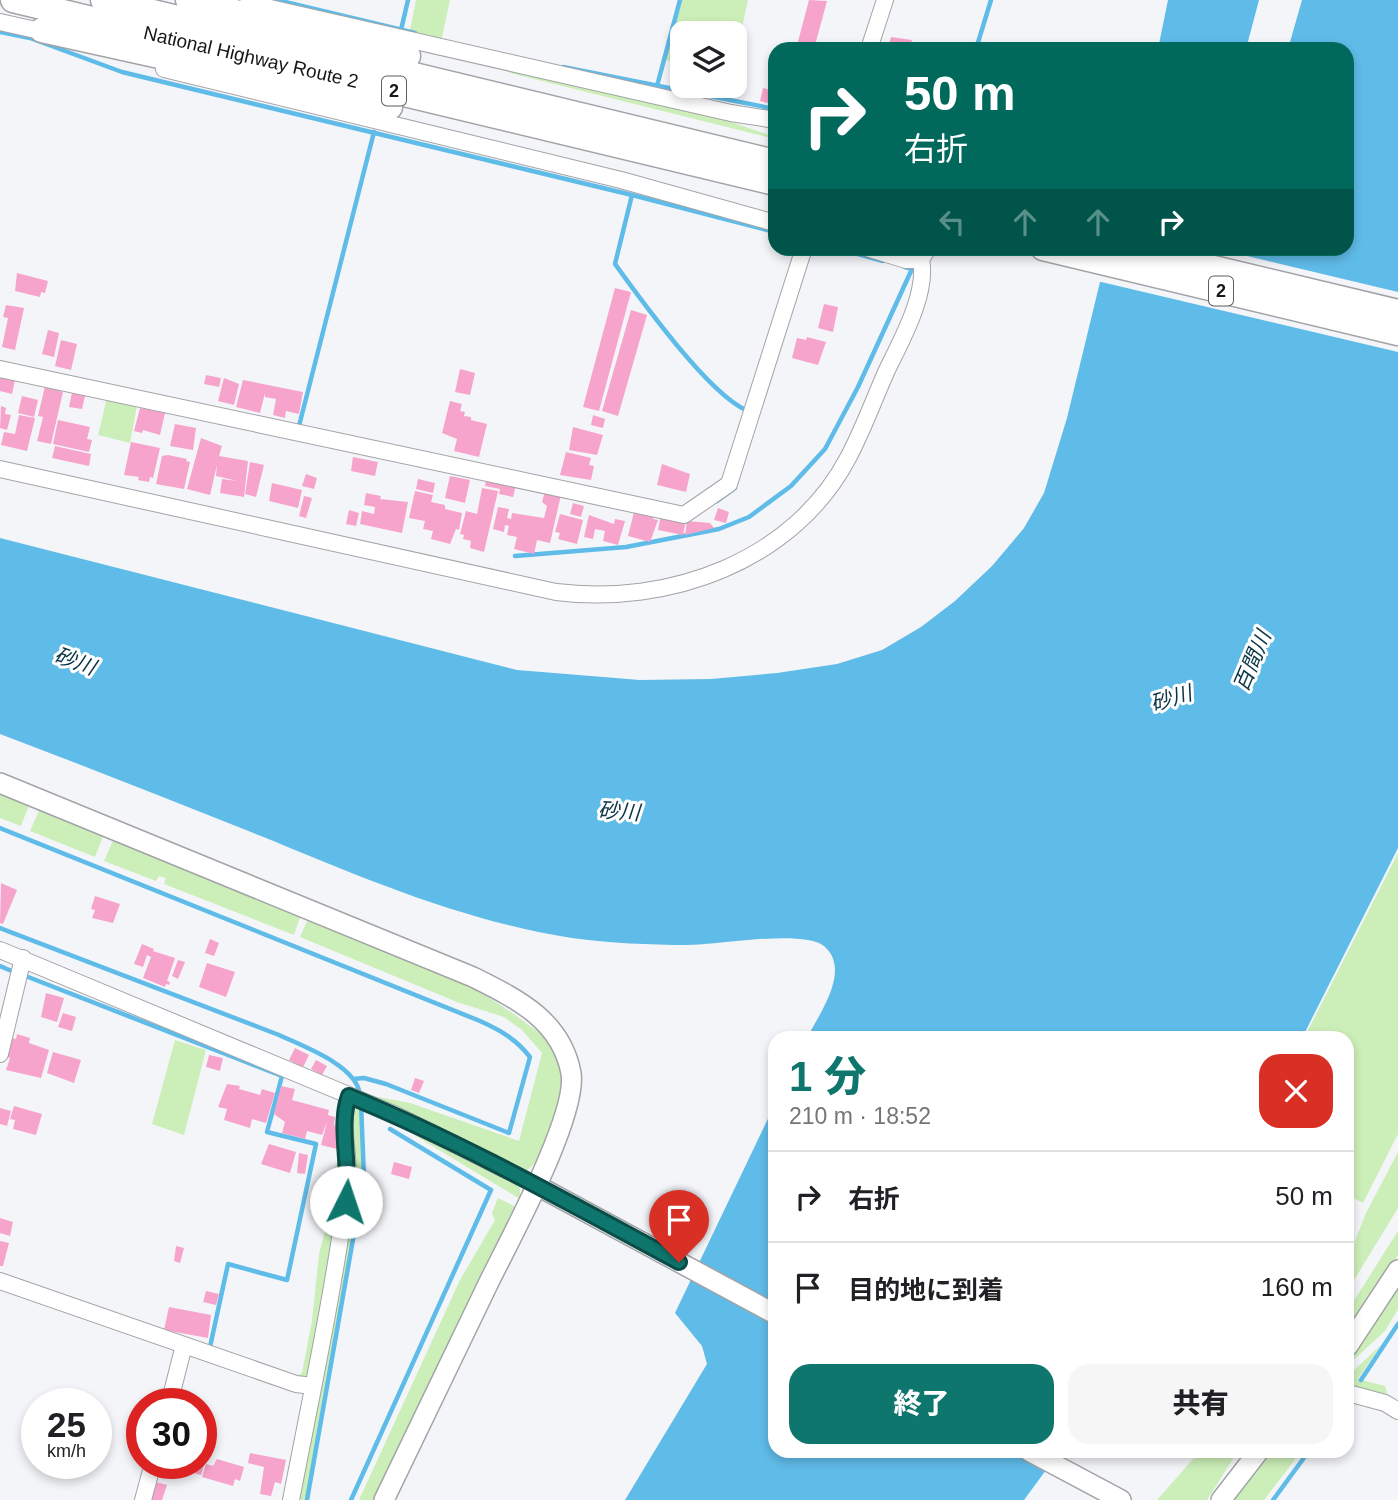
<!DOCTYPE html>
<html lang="ja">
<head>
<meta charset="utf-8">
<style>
	body { margin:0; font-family:Arial,"Noto Sans JP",sans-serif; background:#f6f6f6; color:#202124; height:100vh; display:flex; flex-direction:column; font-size:26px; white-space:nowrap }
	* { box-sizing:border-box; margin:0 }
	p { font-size:23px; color:#757577 }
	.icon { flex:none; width:38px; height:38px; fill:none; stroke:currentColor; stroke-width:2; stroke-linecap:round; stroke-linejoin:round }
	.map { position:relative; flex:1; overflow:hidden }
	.side { position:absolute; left:768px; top:1031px; width:586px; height:427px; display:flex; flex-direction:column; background:#fff; border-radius:21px; box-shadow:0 4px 10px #0003 }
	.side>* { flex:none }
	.hud { position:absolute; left:768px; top:42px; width:586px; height:214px; border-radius:21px; box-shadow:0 4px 10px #0003; background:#00695c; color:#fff; overflow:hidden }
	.fabs { position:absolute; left:670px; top:21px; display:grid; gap:14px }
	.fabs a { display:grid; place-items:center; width:77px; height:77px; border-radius:14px; background:#fff; box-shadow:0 4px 10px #0003; font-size:35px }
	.speed { position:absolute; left:21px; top:1388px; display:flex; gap:14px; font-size:35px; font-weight:700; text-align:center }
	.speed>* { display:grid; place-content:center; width:91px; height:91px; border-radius:50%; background:#fff; box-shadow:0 4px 10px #0003; line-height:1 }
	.speed small { font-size:18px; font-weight:400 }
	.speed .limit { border:10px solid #d22; background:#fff; color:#111 }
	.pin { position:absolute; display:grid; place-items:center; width:60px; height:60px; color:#fff; margin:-72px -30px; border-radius:50% 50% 50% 0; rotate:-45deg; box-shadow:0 0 7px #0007 }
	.pin .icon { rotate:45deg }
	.me { position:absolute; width:77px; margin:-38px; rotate:4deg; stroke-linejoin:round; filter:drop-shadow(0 0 5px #0008) }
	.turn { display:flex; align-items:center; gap:24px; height:147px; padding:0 21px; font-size:32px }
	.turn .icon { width:91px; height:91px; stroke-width:2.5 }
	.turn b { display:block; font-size:49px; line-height:60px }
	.lanes { display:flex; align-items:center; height:66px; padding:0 21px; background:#0003; justify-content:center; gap:35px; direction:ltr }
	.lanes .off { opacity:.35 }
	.round { display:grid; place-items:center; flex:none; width:74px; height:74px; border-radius:21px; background:#f6f6f6 }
	.overview { display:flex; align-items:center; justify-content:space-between; height:119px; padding:0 21px }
	h1 { font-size:42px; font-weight:800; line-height:52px; color:#0f766e }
	.action { display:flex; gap:14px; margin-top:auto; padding:14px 21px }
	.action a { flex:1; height:80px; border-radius:21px; background:#0f766e; color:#fff; font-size:28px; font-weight:800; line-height:80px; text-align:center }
	.action a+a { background:#f6f6f6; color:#202124 }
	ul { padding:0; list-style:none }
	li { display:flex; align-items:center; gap:21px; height:91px; padding:0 21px; border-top:2px solid #e0e0e0 }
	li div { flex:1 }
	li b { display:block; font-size:26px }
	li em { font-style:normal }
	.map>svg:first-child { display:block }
</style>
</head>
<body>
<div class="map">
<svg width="1398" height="1500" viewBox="0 0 1398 1500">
	<rect width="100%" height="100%" fill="#f4f5f9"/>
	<path fill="#cceeb8" d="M416,0H450L441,42L409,35Z
		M682,0H748L735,60V33H682V64L666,60Z
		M505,69L728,121L775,137V139L510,73Z
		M107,398L137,406L130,443L98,435Z
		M0,793L29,805L21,826L0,818Z
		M40,808L104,834L95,857L30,831Z
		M114,838L301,914L294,935L164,884L166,878L159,876L156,881L104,861Z
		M1398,853V1134L1363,1203L1348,1195V1038H1304Z
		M309,917C383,948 462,974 526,1023C535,1030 548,1037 554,1048C565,1069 562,1094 555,1116C548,1135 543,1160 526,1171L373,1096L410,1103L519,1141L542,1053L522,1030L504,1017L457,1002L300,937Z
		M175,1040L206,1050L184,1135L152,1124Z
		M355,1109L360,1111L363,1177L305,1500H295L351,1110Z
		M388,1119L513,1179L520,1188V1199Z
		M1398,1152V1208L1348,1290V1260L1365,1215Z
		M338,1161L345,1171L309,1375L303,1379L295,1377L302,1373L312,1321L319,1254L335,1192L334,1168Z
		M498,1198L516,1207L376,1500H359L460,1280L495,1220L492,1213Z
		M1398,1231V1255L1348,1333V1310Z
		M1398,1285V1309L1385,1331L1348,1365V1360L1373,1326Z
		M1381,1345L1358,1379L1385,1386L1387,1394L1349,1387L1352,1372Z
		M1200,1451H1238L1207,1500H1157Z
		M1273,1451H1298L1294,1461L1264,1500H1233Z"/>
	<path fill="#5fbbe8" d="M1168,0H1259L1246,49H1158Z
		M1302,0H1398V848L1302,1038H807C819,1014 852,970 824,946C803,929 718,945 688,945C649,945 610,943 572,938C463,921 363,878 261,836C174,801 87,767 0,734V538L517,670L640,680L711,679L777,673L837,664L882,650L921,627L955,601L992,566L1024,528L1044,493L1067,418L1108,249L1348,248V49H1288Z
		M775,1104V1451H1060L1024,1500H625L707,1364L702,1346L675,1313Z"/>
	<path fill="#f4f5f9" d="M1104,248L1218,249L1398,292V352L1097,281Z"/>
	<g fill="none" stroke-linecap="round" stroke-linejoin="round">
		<path stroke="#5fbbe8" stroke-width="4.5" d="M277,0L415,33
			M401,30L408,0
			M0,32L30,38L122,72L632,195L775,232
			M976,49L991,0
			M563,67L775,109
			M657,86L680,0
			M632,195L615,264C641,300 708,393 746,410
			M836,248L883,261
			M299,426L374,132
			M717,501L735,488
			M515,556L626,547L719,529L749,517L791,486L825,449L858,387L912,269L905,267
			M0,828L480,1021C500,1030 516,1039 530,1057L509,1133L386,1084L364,1078L353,1079
			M0,928L279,1035C302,1046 357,1065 360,1095
			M0,966L14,972
			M23,975L282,1076L267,1132L316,1144L287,1280L228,1264L210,1347
			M1361,1380L1398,1324
			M307,1500L364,1177L361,1104
			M351,1500L491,1190L390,1129
			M1273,1500L1309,1451"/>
	</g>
	<path fill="#f7a4cc" d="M809,0L827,1L814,49H796Z
		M891,37L912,40L911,43L930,49L888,48Z
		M763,88L775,91V105L760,101Z
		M17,273L48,281L45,293L41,292L40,297L15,291Z
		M615,288L631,292L599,411L583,407Z
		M824,304L838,307L833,332L818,328Z
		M6,305L24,308L15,350L2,347L8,318L3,317Z
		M631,310L647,315L618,416L602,411Z
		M48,330L59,333L54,357L42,354Z
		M807,337L826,342L818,365L792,358L797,338L806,340Z
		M61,340L77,344L71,370L55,366Z
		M460,369L475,373L470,395L455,392Z
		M206,375L221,378L219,387L204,384Z
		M0,376L15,380L12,394L0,391Z
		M224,378L239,384L234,405L218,401Z
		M243,380L303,392L299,414L286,411L285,418L273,415L276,399L265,397V393L260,413L236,407Z
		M45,386L63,392L51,444L37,441L43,417L38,416Z
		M72,393L85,396L82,409L69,407Z
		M22,396L38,400L34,417L18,413Z
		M450,401L462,404L460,411L465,412L464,416L471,417V420L487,424L479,457L454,451L457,439L442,433Z
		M1,406L6,408L5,414L11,415L7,430L0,428Z
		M140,408L165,413L160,435L143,430L142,433L134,431Z
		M19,415L35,418L27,451L1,445L4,432L15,434Z
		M593,415L605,419L603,428L591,425Z
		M58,420L90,427L87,439L92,440L89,452L53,444Z
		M175,424L196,428L193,450L170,446Z
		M573,427L603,435L597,455L569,450Z
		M201,438L222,446L219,456L248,461L244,497L220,493L222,479L237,481L216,476L217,465L210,495L187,489Z
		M131,442L160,448L153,478L150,477L149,482L138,480L139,477L124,475Z
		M55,446L91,454L89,466L52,458Z
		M566,452L591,458L589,465L594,466L591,480L560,475Z
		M168,455L187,459L186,461L190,462L184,489L156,484L162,456Z
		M353,457L378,462L375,476L351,471Z
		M250,462L264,465L256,497L245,494Z
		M662,464L690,474L686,492L657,485Z
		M306,474L317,478L314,489L302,486Z
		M450,476L470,480L465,503L445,498Z
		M418,479L435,483L433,493L416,489Z
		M486,479L516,485L513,497L499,494L500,489L485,486Z
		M272,483L302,490L298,508L269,501Z
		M482,488L498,491L484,552L470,548L471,541L463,539L464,535L460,534L466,511L477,514Z
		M415,491L433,495L431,502L445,505V509L462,513L459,530L456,529L450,544L431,539L433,531L423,529L425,521L409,518Z
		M545,491L561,495L550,543L537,540L534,554L514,549L517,537L507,535L509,526L505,525L504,532L493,529L498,507L509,509L507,518L511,519L512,513L544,518L547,506L542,502Z
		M366,493L381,496L380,499L408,502L402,533L360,524L362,511L374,514L375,507L364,505Z
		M304,496L312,498L306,518L299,516Z
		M573,503L584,506L581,517L570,514Z
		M718,508L729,512L726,523L714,520Z
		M349,510L359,513L356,526L346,524Z
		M634,512L654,516L653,519L658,520L650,542L628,536Z
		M560,514L583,520L577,544L558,539L560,533L555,532Z
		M589,515L614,524L615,519L625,521L618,545L603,541L605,531L595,529L593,539L584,537Z
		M661,515L686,521L683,535L658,530Z
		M687,521L710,523L714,528L685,535Z
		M1,883L17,890L3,924L0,923Z
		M95,896L120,904L113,923L92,918L95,910L91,909Z
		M210,939L219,943L214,956L205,953Z
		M142,944L154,949L153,951L175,958L167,981L170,982L169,985L166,984L165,987L143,978L151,957L147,955L143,967L134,964Z
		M178,960L185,962L178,979L172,976Z
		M207,963L235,972L226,997L199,987Z
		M46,993L64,998L57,1022L41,1017Z
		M63,1013L76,1017L72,1031L58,1027Z
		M17,1034L30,1038L29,1043L49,1050L41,1078L6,1070L10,1058L3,1056L8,1037L16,1039Z
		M295,1048L309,1055L303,1067L289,1060Z
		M53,1052L81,1060L74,1083L47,1073Z
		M209,1055L223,1058L220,1071L206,1067Z
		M316,1060L327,1066L322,1075L311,1069Z
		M415,1078L424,1081L419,1093L411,1090Z
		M227,1084L240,1086L239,1089L260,1095L262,1089L275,1093L266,1123L252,1119L250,1128L224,1120L227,1109L218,1107Z
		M281,1086L295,1089L292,1100L329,1110L328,1115L335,1117L334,1125L339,1128L337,1149L321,1145L327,1122L322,1135L307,1131L305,1139L282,1133L285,1122L274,1114Z
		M14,1106L42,1114L36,1135L13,1129L15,1120L10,1119Z
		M0,1108L11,1111L7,1126L0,1124Z
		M269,1144L296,1152L290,1173L261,1164Z
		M299,1153L308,1155L305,1174L297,1173Z
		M394,1162L412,1167L409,1179L391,1174Z
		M0,1218L13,1222L10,1236L0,1233Z
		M0,1241L9,1243L3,1266H0Z
		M176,1246L184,1248L180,1263L174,1261Z
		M206,1291L219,1294L216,1305L203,1302Z
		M169,1307L211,1315L208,1338L164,1330Z
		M201,1453L207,1455L201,1475L171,1467L172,1463H201Z
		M250,1453L286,1460L281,1484L275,1482L271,1496L260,1494L264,1467L248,1463Z
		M217,1459L244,1467L240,1481L235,1479L233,1486L202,1477L206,1464L213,1466Z
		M156,1482L167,1485L162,1500H151Z"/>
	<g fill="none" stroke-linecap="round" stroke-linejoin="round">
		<defs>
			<path id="minor" d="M248,3L731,113L775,120
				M0,22L49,33
				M869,49L885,0
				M164,69L621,180L775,223
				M867,248L906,260H921
				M0,369L684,515L729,484L804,248
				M0,469L556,592C668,606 793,562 848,458C863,430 874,399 887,370C901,341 928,293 921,260L928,248
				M0,950L394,1114L536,1185
				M0,1054L23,958
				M0,1281L296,1384L313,1386
				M1348,1393L1385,1403L1398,1411
				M169,1404L182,1353
				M143,1500L153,1463
				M291,1500C311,1397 333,1294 347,1191C352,1159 338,1126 349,1096"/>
			<path id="tertiary" d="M0,783L473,977C517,999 561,1020 571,1073C578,1115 509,1241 488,1284C454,1356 419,1428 384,1500
				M536,1185L775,1314
				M1348,1346L1398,1270
				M1029,1451L1121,1500
				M1221,1500L1259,1451"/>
			<path id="trunk" d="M13,0L775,183
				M103,0L775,162
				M188,0L408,56
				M42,30L390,107
				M1043,248L1398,333
				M1130,248L1398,312"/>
		</defs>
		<use href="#minor" stroke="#a3a4a7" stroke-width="18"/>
		<use href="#tertiary" stroke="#a3a4a7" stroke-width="22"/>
		<use href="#trunk" stroke="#a3a4a7" stroke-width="27"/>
		<use href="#minor" stroke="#fff" stroke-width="16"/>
		<use href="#tertiary" stroke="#fff" stroke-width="19"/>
		<use href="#trunk" stroke="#fff" stroke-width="24"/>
	</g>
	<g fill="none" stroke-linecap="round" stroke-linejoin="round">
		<defs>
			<path id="route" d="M346,1202C351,1167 338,1126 349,1096C463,1143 571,1204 679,1262"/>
		</defs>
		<use href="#route" stroke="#0a4d48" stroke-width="18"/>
		<use href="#route" stroke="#0f766e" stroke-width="12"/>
	</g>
	<g text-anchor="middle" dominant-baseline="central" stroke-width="6" stroke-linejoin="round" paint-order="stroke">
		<g fill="#fff" stroke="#5d5d5d" stroke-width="2">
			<rect x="382" y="76.5" width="24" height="29" rx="5"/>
			<rect x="1209" y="276.5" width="24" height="29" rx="5"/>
		</g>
		<g font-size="18" font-weight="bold" fill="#171718">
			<text x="394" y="91">2</text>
			<text x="1221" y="291">2</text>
		</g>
		<g font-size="19" fill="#171718" stroke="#fff">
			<text transform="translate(251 57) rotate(13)">National Highway Route 2</text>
		</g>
		<g font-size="21" font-style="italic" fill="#0a3447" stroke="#fff">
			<text transform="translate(75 661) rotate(20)">砂川</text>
			<text transform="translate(1252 661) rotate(-67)">百間川</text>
			<text transform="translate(1171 698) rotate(-17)">砂川</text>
			<text transform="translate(619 811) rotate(4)">砂川</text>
		</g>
	</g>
</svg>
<div class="fabs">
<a><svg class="icon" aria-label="layers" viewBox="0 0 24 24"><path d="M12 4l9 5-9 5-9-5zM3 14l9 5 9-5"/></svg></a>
</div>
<div class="speed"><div>25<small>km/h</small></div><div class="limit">30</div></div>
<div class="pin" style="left:679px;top:1262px;background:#d93025"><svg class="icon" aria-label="arrive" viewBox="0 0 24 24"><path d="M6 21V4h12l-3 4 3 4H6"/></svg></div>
<svg class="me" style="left:346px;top:1202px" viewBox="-20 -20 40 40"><circle r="19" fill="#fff"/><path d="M0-13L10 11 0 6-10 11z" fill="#0f766e"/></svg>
<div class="hud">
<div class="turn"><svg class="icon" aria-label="right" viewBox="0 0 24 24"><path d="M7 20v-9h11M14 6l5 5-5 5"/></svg><div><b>50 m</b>右折</div></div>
<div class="lanes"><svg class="icon off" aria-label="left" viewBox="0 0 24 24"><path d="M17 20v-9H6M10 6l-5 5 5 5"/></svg><svg class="icon off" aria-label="ahead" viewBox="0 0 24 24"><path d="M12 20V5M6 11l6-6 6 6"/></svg><svg class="icon off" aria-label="ahead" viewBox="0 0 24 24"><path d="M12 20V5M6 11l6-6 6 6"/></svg><svg class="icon" aria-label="right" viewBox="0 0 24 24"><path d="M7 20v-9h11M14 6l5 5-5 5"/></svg></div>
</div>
<section class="side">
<div class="overview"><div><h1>1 分</h1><p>210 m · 18:52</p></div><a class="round" style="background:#d93025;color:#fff"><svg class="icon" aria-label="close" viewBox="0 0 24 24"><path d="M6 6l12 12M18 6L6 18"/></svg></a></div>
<ul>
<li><svg class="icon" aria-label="right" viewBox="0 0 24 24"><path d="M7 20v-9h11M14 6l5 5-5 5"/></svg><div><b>右折</b></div><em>50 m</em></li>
<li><svg class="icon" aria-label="arrive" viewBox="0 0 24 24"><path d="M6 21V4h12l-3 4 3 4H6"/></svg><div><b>目的地に到着</b></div><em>160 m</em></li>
</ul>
<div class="action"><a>終了</a><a>共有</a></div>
</section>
</div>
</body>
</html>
